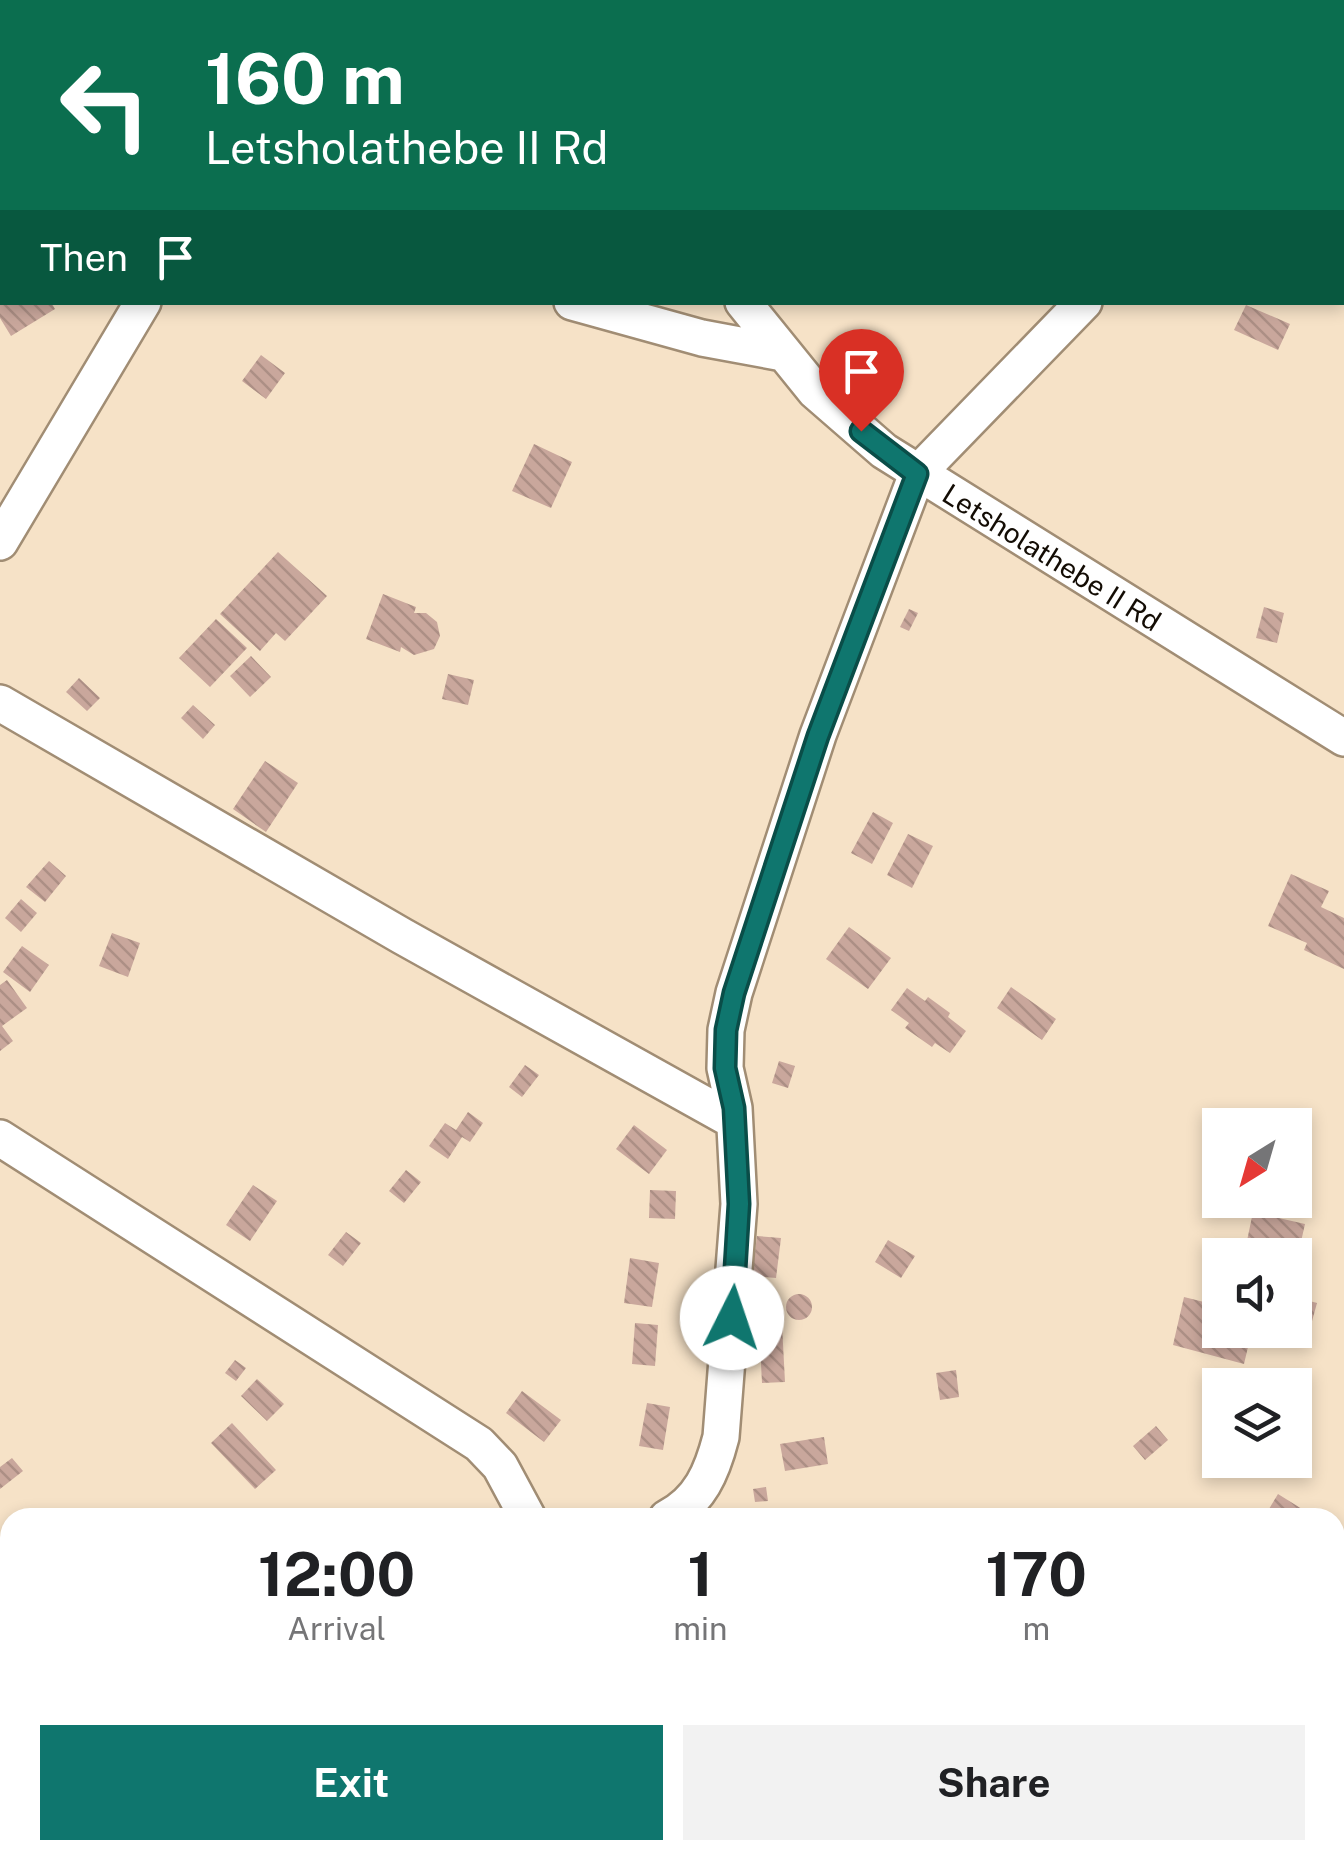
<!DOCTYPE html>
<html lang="en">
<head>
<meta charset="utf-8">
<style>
	body { margin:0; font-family:"Public Sans",sans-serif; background:#f2f2f2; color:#202124; height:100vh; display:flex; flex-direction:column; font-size:38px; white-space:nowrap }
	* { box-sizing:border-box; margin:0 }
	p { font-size:32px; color:#757577 }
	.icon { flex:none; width:55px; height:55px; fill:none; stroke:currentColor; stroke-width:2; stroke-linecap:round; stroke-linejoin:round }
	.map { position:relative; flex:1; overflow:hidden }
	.details { position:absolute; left:0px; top:1508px; width:1345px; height:352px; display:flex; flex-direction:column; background:#fff; border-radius:30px 30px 0 0; box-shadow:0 5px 15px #0003 }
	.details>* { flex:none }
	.hud { position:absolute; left:0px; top:0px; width:1345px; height:305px; box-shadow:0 5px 15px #0003; background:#0b6e4f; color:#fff; overflow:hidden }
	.needle { width:65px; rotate:217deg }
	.tools { position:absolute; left:1202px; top:1108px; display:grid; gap:20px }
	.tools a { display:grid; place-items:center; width:110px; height:110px; border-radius:0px; background:#fff; box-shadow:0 5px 15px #0003; font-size:50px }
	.pin { position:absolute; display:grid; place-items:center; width:85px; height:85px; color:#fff; margin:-102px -42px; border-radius:50% 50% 50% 0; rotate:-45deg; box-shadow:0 0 10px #0007 }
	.pin .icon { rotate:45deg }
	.me { position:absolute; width:110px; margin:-55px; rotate:4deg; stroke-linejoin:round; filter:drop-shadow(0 0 8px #0008) }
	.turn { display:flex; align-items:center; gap:35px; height:210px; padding:0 40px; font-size:45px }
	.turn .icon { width:130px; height:130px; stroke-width:2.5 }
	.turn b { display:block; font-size:70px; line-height:85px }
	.then { display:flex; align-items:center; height:95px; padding:0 40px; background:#0003; gap:20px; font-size:38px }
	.eta { display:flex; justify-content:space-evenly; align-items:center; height:170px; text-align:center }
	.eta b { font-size:60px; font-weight:700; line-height:70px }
	.button { display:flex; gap:20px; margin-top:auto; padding:20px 40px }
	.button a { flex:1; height:115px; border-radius:0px; background:#0f766e; color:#fff; font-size:40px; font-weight:700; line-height:115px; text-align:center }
	.button a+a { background:#f2f2f2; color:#202124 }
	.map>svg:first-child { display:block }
</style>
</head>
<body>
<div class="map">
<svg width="1344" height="1859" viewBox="0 0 1344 1859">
	<defs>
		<pattern id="building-back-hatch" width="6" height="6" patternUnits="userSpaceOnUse" patternTransform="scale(2.5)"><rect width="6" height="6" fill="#c9a79c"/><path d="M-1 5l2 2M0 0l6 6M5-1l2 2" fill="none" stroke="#ac8f85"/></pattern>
	</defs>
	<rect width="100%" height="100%" fill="#f6e2c7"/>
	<path fill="url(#building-back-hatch)" d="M0,302H51L55,309L11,336L0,318Z
		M1246,305L1290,324L1278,350L1234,330Z
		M261,355L285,373L266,399L242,381Z
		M534,444L572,462L551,508L512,491Z
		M278,552L327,596L285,641L276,633L260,651L220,614Z
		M383,594L416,607L414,613H426L437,622L440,636L434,649L414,655L401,647L400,652L366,639Z
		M1264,607L1284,613L1277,643L1256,638Z
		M909,609L918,613L909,631L900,627Z
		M216,619L247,648L210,687L179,658Z
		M251,656L271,677L250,697L230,676Z
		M448,674L474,680L468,705L442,699Z
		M79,678L100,698L87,711L66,692Z
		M193,705L215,725L203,739L181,718Z
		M265,761L298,783L266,832L233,809Z
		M873,812L893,823L872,864L851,853Z
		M908,834L933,846L912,888L887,875Z
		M49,861L66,876L45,902L26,887Z
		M1291,874L1329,891L1321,907L1344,918V969L1304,950L1307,943L1268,926Z
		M21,899L37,913L21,932L5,918Z
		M849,927L891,958L868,989L826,959Z
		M112,933L140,943L128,977L99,966Z
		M22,946L49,965L30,992L3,972Z
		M7,980L27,1008L2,1026L13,1041L0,1051V985Z
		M1011,987L1056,1019L1042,1040L997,1008Z
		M907,988L925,1001L928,997L950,1013L948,1017L966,1031L950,1053L935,1043L932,1047L905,1028L909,1023L891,1010Z
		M779,1061L795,1066L788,1088L772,1083Z
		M525,1065L539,1075L522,1097L509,1087Z
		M468,1112L483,1123L470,1142L462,1137L448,1159L429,1146L445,1123L456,1130Z
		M634,1125L667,1150L649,1174L616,1149Z
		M406,1170L421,1182L404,1203L389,1191Z
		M253,1185L277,1201L250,1241L226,1225Z
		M650,1190L676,1191L675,1219L649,1218Z
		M1253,1212L1305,1224L1298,1255H1244Z
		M346,1232L361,1243L343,1266L328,1255Z
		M757,1236L781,1238L776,1278L752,1276Z
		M888,1240L915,1256L901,1278L875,1262Z
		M630,1258L659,1263L652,1307L624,1303Z
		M786 1307a13 13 0 1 1 26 0a13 13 0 1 1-26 0Z
		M1184,1297L1220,1306V1330H1252L1244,1364L1173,1345Z
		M1295,1297L1317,1303L1311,1325L1295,1320Z
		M635,1323L658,1325L655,1366L632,1364Z
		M782,1325L785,1382L762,1383L759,1326Z
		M235,1360L246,1368L236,1381L225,1373Z
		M956,1370L959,1397L940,1400L936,1373Z
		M257,1379L284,1404L267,1421L241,1396Z
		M522,1391L561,1420L544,1442L506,1413Z
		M647,1403L670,1407L663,1450L639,1446Z
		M232,1423L276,1470L255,1489L211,1443Z
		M1156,1426L1168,1440L1145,1460L1133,1446Z
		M824,1437L828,1464L785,1471L780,1444Z
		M12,1458L23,1471L0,1489V1467Z
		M766,1487L768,1501L755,1502L753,1489Z
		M1278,1494L1310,1514L1308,1518H1283L1269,1509Z
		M1335,1555L1344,1562V1581L1335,1574Z
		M1335,1589L1344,1591V1615L1338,1617H1335Z
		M1191,1850H1248L1253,1859H1196Z
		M1270,1850H1279L1282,1859H1262L1260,1853Z"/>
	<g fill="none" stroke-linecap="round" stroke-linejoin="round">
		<defs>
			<path id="minor" d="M630,0V2
				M576,2L578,0
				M1342,102L1344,101
				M572,302L702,338L783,353
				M743,302L815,391L884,451L1344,738
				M0,542L143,302
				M0,703L402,936L734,1121
				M0,1138L479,1444L500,1466L528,1518
				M667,1518C700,1501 712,1472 721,1437L739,1204L734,1108L725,1068L726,1030L734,993L818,735L917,474L1084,302
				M1335,1709L1344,1704
				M0,1792L10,1800
				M65,1850L74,1859
				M871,1850L874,1859
				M16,1859L27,1850"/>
		</defs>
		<use href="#minor" stroke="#a18d74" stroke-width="40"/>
		<use href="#minor" stroke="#fff" stroke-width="35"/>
	</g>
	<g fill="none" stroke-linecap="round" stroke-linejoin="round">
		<defs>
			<path id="route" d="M732,1318L739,1204L734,1108L725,1068L726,1030L734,993L818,736L917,474L861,431"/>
		</defs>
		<use href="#route" stroke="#0a4d48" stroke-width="25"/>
		<use href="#route" stroke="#0f766e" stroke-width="18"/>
	</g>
	<g text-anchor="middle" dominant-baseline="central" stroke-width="8" stroke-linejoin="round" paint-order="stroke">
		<g font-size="28" fill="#130c04" stroke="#fff">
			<text transform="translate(1052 557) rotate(32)">Letsholathebe II Rd</text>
		</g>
	</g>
</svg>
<div class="tools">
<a><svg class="needle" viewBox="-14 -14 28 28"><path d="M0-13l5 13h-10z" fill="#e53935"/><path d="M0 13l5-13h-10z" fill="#757577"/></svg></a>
<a><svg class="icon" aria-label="sound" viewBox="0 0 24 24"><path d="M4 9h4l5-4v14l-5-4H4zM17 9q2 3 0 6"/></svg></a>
<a><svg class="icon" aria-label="layers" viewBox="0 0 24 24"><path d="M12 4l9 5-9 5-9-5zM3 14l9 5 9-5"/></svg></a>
</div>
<div class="pin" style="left:861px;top:431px;background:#d93025"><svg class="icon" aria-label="arrive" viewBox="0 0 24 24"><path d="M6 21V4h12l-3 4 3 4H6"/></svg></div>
<svg class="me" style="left:732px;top:1318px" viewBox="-20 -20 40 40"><circle r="19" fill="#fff"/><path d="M0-13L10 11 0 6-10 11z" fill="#0f766e"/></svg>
<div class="hud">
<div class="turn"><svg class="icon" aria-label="left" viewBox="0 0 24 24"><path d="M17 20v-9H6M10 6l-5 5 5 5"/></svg><div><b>160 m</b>Letsholathebe II Rd</div></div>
<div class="then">Then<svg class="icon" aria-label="arrive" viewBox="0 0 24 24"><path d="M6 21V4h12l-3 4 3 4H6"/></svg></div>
</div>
<section class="details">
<div class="eta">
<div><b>12:00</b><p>Arrival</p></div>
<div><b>1</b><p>min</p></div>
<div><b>170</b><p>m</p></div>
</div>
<div class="button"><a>Exit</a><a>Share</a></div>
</section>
</div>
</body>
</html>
